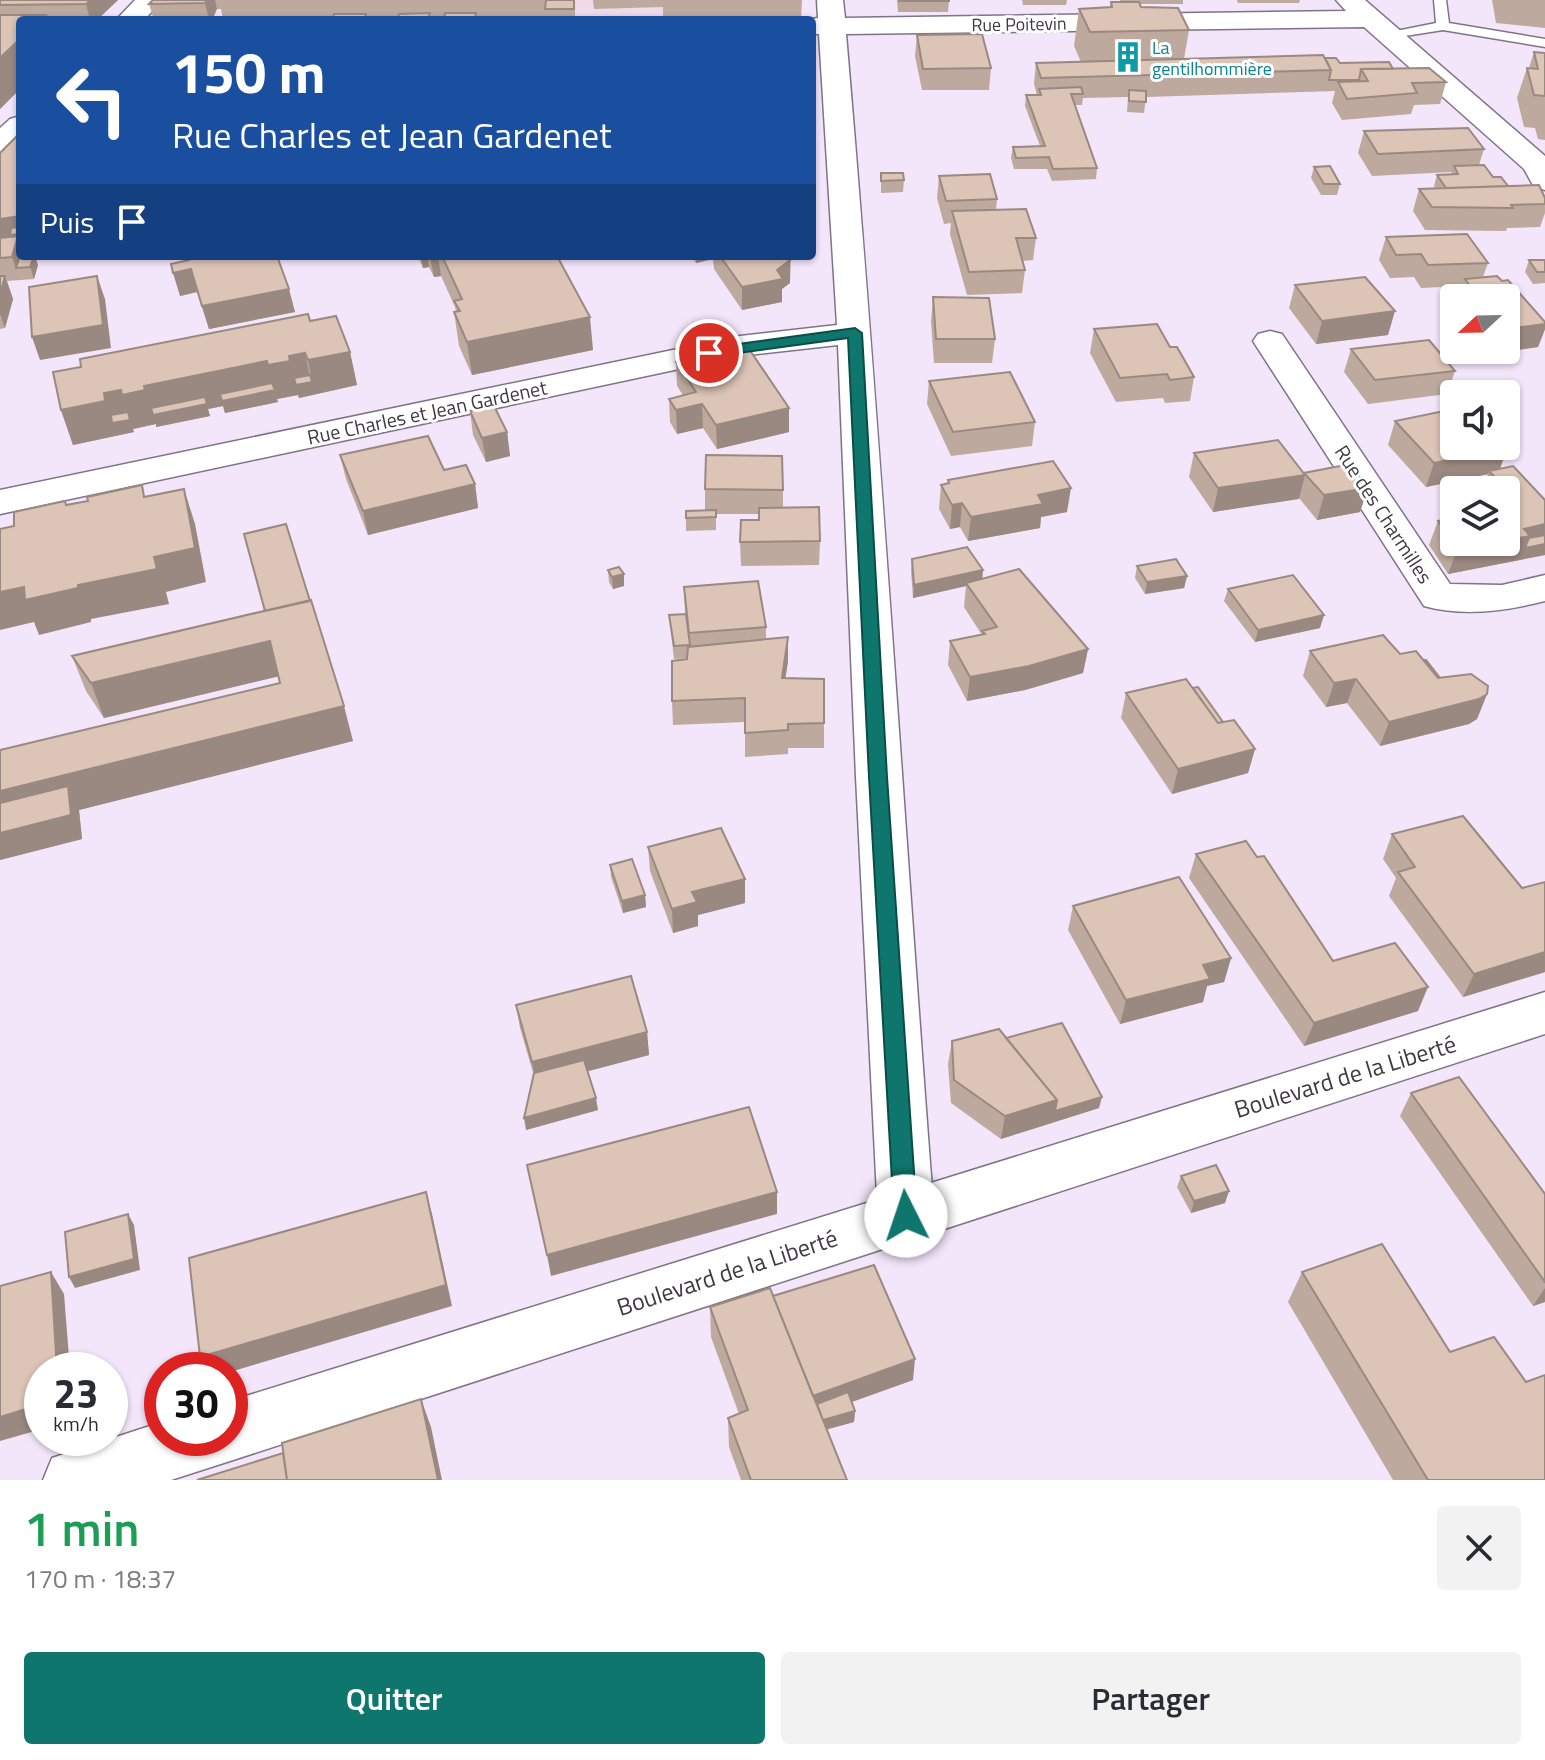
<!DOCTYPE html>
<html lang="fr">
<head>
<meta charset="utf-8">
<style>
	body { margin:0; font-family:"Titillium Web",sans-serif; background:#f2f2f3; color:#2b2b33; height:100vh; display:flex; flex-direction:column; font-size:30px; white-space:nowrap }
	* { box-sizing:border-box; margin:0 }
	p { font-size:26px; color:#7c7c81 }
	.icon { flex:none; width:44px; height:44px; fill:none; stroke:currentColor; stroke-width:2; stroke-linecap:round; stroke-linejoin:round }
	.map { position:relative; height:1480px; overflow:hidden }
	.side { display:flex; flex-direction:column; background:#fff; flex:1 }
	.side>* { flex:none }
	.guide { position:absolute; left:16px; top:16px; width:800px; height:244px; border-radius:8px; box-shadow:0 2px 6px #0004; background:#1a4fa0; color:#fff; overflow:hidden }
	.needle { width:52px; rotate:248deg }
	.tools { position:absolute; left:1440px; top:284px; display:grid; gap:16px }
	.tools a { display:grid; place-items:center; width:80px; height:80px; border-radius:8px; background:#fff; box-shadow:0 2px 6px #0004; font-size:40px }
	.speed { position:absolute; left:24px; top:1352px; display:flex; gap:16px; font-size:40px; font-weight:700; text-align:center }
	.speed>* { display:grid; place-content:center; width:104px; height:104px; border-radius:50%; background:#fff; box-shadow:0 2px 6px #0004; line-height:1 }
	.speed small { font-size:20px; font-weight:400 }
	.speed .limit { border:12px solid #d22; background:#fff; color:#111 }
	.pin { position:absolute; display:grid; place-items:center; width:68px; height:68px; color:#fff; margin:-34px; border:4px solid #fff; border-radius:50%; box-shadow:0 2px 8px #0007 }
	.me { position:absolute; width:88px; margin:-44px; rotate:356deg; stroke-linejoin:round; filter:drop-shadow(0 0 6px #0008) }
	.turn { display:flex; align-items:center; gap:28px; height:168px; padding:0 24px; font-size:36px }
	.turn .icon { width:104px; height:104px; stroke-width:2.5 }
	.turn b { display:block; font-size:56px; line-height:68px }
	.then { display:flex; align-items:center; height:76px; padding:0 24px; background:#0003; gap:16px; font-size:30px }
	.round { display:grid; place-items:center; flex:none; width:84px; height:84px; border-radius:8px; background:#f2f2f3 }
	.summary { display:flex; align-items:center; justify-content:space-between; height:136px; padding:0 24px }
	h1 { font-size:48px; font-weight:600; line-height:60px; color:#1e9e55 }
	.primary-button { display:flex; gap:16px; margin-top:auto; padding:16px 24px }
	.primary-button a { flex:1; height:92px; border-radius:8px; background:#0f766e; color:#fff; font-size:32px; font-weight:600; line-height:92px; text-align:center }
	.primary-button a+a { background:#f2f2f3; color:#2b2b33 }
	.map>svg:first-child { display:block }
</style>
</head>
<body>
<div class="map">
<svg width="1545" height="1480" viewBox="0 0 1545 1480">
	<rect width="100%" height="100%" fill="#f3e5fa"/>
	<path fill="#eedae9" d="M548,0H801L802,17L546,20Z"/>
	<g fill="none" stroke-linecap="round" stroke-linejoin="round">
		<defs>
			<path id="lane" d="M1434,0H1446L1449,23L1545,39V47L1443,30L1386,39V33L1436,23Z"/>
			<path id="street" d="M135,0H163L144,20H116Z
				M817,0H843L845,18L1346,11L1336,0H1365L1545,156V190L1534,187L1524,169L1364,27L846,34C880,427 904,822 934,1216L926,1234L906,1241L886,1234L878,1216L856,777L838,345L740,356L0,514V490L740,336L837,325L819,34H812V20H804L818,18Z
				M20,116V141L10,150L0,153V128L10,119Z
				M1270,331L1282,334L1450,584L1502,585L1545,575V601C1506,611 1463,617 1424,606L1253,341L1258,334Z"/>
			<path id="secondary" d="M1545,992V1034L230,1461L171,1480H43L52,1458L162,1422V1438H230V1401Z"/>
		</defs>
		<use href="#lane" stroke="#807386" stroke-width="3"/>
		<use href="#street" stroke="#807386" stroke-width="3"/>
		<use href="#secondary" stroke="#807386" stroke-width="3"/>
		<use href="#lane" fill="#fff" fill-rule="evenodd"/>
		<use href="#street" fill="#fff" fill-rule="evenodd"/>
		<use href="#secondary" fill="#fff" fill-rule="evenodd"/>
	</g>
	<path fill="#bda99d" d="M0,0H118L97,20H20V89L0,109Z
		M153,0H574L575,10V19L223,20L221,9H217L212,20H154L149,4Z
		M593,0H802L801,17L663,18V7L594,9Z
		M897,0H949L948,12H898Z
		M1022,0H1067L1066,5H1023Z
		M1120,0H1183V4H1140L1141,7L1189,30L1184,59L1325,58L1340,63L1393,69L1446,82L1440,104L1414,105L1411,114L1342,120L1332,103L1335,91L1146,97L1144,113L1127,112L1128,97L1083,98L1082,105H1075L1097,168L1096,179L1052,181L1047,169H1014L1011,158L1013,147L1040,146L1025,106L1026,95H1037L1034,84L1036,63L1081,62L1074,46L1079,9L1110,7L1111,2H1121Z
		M1237,0H1300L1299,3H1238Z
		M1492,0H1545V28L1496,23Z
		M917,35L991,68L989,90H922L915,56Z
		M1534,52L1545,53V140L1538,139L1535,128L1524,127L1517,98L1527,68H1529Z
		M1364,131L1484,149L1479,165L1493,177L1508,186L1545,198V213L1540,227L1507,228L1506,231L1425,230L1413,211L1419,189L1435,188L1434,186L1437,175L1451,174L1452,172L1372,176L1358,153Z
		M20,133V256L38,265L34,279L7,281L13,299L5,328L0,329V153Z
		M1314,167L1340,184L1337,195H1321L1311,178Z
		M881,173L904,180L903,192L881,193Z
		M939,176L997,199L996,210L1036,238L1033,260L1022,261L1025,270L1022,293L967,295L950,234L951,223L944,224L937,198Z
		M812,184H815V205H812Z
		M1386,237L1488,263L1483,277L1545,322V329L1538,347L1487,354L1484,350H1506V298H1454V315L1450,310L1457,287L1462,286L1421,288L1414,277L1390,278L1379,260Z
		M186,256H277L295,312L209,329L197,292L180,296L187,261Z
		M418,256H557L593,350L472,375L459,346L454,312H456L455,307L441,276L434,277L429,267L423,268Z
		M691,256H791L790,283L782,289V302L742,310L714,269L713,259L696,263Z
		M1529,260H1545V283L1533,284L1525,272Z
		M1295,285L1388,335L1316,344L1289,308Z
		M933,297L995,339L992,363H934L931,321Z
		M310,321L350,352L357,385L299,398L298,395L277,399L278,402L225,413L223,406L208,409L210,416L156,427V424L133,429L134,432L73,445L61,410Z
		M1094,329L1170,347L1194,377L1190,401L1165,403L1163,398L1116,402L1090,353Z
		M1351,349L1455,371L1447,394L1368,404L1344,372Z
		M676,362L789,432L717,449L703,428L677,434L670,422L669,399L683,395L677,386Z
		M929,381L1035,422L1032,446L951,456L927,404Z
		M470,411L507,432L510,456L486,462L473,435Z
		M1395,421L1500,469L1545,555L1448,574L1429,545L1438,521L1452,518L1454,513V542L1506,490H1482L1488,474L1426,487L1388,445Z
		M1194,453L1304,473L1368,488L1360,512L1317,520L1299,498L1213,512L1189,477Z
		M340,455L444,470L475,484L478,508L368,535L346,479Z
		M948,480L1067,512L1041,517L1040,528L968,541L960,527L950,529L939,509L941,485L948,484Z
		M705,489L783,490V508L820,541L819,565L741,566L740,542L759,520V514H716V530L686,531V518L705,511Z
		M912,559L982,579L1088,649L1083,673L1025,690L967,701L948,665L950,641L982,635L964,607L966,586L913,598L911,571Z
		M1137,566L1187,576L1184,588L1145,594L1135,578Z
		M608,570L624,586L613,589L609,582Z
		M684,587L766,627V639L788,637V661L785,678L824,723V748H788V754L745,757V722L673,725L672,701L687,658L674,659L669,615L685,614Z
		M1228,589L1320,628L1255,642L1224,601Z
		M265,611L353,741L79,810L82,839L0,860V750L280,683L278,676L104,718L86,691L72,656Z
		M1310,651L1400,654L1440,678L1487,694L1477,719L1469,724L1380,746L1347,703L1326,707L1303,676Z
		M1193,688L1223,722L1255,749L1248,773L1172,794L1121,718L1126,693Z
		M1392,834L1522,888L1545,882V972L1463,997L1389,896L1396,878L1383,859Z
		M648,847L745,903L698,915V926L673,933L650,871Z
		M1196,854L1333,961L1418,1011L1304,1046L1189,878Z
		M610,865L645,895L646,907L623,913L611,877Z
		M1073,906L1231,958L1224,982L1207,986L1203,1002L1120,1024L1068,930Z
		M516,1005L647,1032L649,1055L588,1071L598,1110L526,1130L534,1076L520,1028Z
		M1006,1038L1099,1108L1001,1139L951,1103L948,1064L952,1041Z
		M1411,1093L1545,1194V1302L1533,1306L1400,1116Z
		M1181,1176L1225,1203L1191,1213L1177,1187Z
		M1302,1272L1450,1352L1526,1382L1545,1480H1393L1288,1302Z
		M773,1296L913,1380L851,1402L855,1411L854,1422L827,1429L847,1480H741L729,1447L728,1418L739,1414L711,1337L710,1307Z"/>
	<path fill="#9a8980" d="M91,0H118L97,20H90L86,4Z
		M207,0H215L217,9L212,20H209L205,3Z
		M20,39V89L0,109V58Z
		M20,216V234L10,235L12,241L0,243V219Z
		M18,236L20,242V256L16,268L20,280L12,257Z
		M34,256H35L38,265L34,279L30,267Z
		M421,256H427L429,267L423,268Z
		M430,256H438L441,276L434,277Z
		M696,256H713V259L696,263Z
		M790,260V283L782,289V302L742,310V287L777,270Z
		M191,269L197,292L180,296L173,273Z
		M5,276L13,299L5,328L0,314V294Z
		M97,276L105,299L111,348L40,360L32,337Z
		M289,289L295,312L209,329L202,306Z
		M1395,311L1388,335L1316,344L1322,321Z
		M590,317L593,350L472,375L467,342Z
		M1545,324V329L1538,347L1487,354L1488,350H1506V329Z
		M350,352L357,385L299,398L298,395L277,399L278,402L225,413L223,406L208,409L210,416L156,427V424L133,429L134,432L73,445L61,410L104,393L267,361L274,390L268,365L289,356L305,353L311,382H312L308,360Z
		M702,404L703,428L677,434L676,410Z
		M789,408V432L717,449L716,425Z
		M507,432L510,456L486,462L482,438Z
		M1507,448L1499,472L1489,471L1488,474L1426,487L1434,463Z
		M1305,475L1299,499L1213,512L1218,488Z
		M475,484L478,508L368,535L363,511Z
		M1071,488L1067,512L1041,517L1040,528L968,541L971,517L1038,495Z
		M1368,488L1360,512L1317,520L1324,495Z
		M184,489L195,524L206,582L166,592L169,604L91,619V622L39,635L34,622L0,630V592L24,587L78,585L154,557Z
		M962,503L960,527L950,529L952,505Z
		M1545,524V555L1448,574L1457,550L1498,542H1506V540L1524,529Z
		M983,570L982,583H966V586L913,598L914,585Z
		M624,574V586L613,589L612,577Z
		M1187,576L1184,588L1145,594L1147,582Z
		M1324,615L1320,628L1255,642L1258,630Z
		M788,637V661L782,702V678Z
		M270,641L280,676L104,718L91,683Z
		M1088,649L1083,673L1025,690L967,701L970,677Z
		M1356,679L1347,703L1326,707L1334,683Z
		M1487,694L1477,719L1469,724L1380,746L1389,722Z
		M344,706L353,741L79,810L82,839L0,860V791Z
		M1255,749L1248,773L1172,794L1178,769Z
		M745,879V903L698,915V926L673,933L672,909L692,892Z
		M645,895L646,907L623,913L622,901Z
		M1545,952V972L1463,997L1474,974Z
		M1231,958L1224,982L1207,986L1203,1002L1120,1024L1126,1000L1203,965Z
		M1428,987L1418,1011L1304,1046L1314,1023Z
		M647,1032L649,1055L536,1085L532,1062Z
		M1102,1097L1099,1108L1001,1139L1005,1116L1057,1100Z
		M596,1098L598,1110L526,1130L524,1118Z
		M1229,1191L1225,1203L1191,1213L1194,1201Z
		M426,1192L432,1214L452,1306L230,1372V1370H207L200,1357Z
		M777,1192V1214L551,1276L547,1255Z
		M128,1214L134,1225L140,1270L75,1288L69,1277Z
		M51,1272L64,1294L70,1370H57Z
		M1545,1288V1302L1533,1306Z
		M915,1359L913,1380L813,1416L811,1397Z
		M421,1399L431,1427L442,1480H438Z
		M42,1404V1429L0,1441V1417Z
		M855,1411L854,1422L814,1433V1423Z"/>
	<path fill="#dcc4b7" stroke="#9a8980" stroke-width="2" d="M0,0H91L86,4L0,5Z
		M153,0H207L205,3L149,4Z
		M546,0H574V9H545Z
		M899,0H949V1H899Z
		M1111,2H1139L1141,7L1178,8L1189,30L1090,32L1079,9L1112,7Z
		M430,13L428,19H444L445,13H476L475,19L526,18V20H332L334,14H366L364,20H398L399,14Z
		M0,15H46L41,20H20V39L0,58Z
		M701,19V20H652Z
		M982,34L991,68L923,69L917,35Z
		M1534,52L1545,53V96L1534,95L1527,68L1538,69Z
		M1323,55L1331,70L1041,78L1036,63Z
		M1325,58H1336L1340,63L1389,62L1393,69H1361L1359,80H1329L1331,70Z
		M1429,68L1446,82L1412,83L1417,93L1347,99L1338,82L1368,81L1361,69Z
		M1081,87L1083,94H1071L1097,168L1053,169L1049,157L1016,158L1013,147L1045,146L1026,95H1041L1039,89Z
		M1129,90L1146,91V102L1129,101Z
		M1468,128L1484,149L1378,154L1364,131Z
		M20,133V216L0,219V153Z
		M1484,165L1493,177H1501L1508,186L1446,188L1437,175L1458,174L1454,166Z
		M1330,166L1340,184H1324L1314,167Z
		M881,173H903L904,180L881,181Z
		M990,174L997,199L946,201L939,176Z
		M812,184H815V193H812Z
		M1539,185L1545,198V204L1511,205L1513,208L1432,207L1419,189Z
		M1026,209L1036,238H1016L1025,270L969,272L952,211Z
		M20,227V234L10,235L11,228Z
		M1467,234L1488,263L1428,265L1421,254L1396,255L1386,237Z
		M18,236L12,257L0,258V238Z
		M20,256H34L30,267L16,268Z
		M187,256H277L289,289L202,306L191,269L173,273L171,264L189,260Z
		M442,256H557L590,317L467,342L454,312L460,311L454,301L462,299Z
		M720,256H787L790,260L777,270L783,279L742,287Z
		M1529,260H1545V272H1537Z
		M0,276H5L0,294Z
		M97,276L103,325L32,337L29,287Z
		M1497,276L1502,281L1508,280L1545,322V324L1506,329V298H1467L1457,287L1470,286L1465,279Z
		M1365,277L1395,311L1322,321L1295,285Z
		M933,297L989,298L995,339H936Z
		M308,314L310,321L336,316L350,352L308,360L305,353L289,356L290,361L268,365L267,361L144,386L145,390L122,395L121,390L104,393L105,401L61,410L53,372L81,367L80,359Z
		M1157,324L1170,347H1177L1194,377L1170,380L1167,374L1120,378L1094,329Z
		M1429,340L1455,371L1375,380L1351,349Z
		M747,346L789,408L716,425L702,404L676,410L669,399L696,392L676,362Z
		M1010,372L1035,422L953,432L929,381Z
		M310,375L312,382L296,385L294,378Z
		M272,383L275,390L222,401L220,394Z
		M205,397L207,404L153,415L151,408Z
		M494,406L507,432L482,438L470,411Z
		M1454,409V446H1505L1507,448L1434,463L1395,421Z
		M128,412L130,420L112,423L111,415Z
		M428,436L444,470L466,465L475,484L363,511L340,455Z
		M1278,440L1305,475L1218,488L1194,453Z
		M706,455L782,456L783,490L705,489Z
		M1053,461L1071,488L1038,495L1043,504L971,517L962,503L952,505L941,485L949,483L948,480Z
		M1350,464L1368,488L1324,495L1304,473Z
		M1513,466L1545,500V524L1524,529L1530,536L1506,540V490H1501L1506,489L1489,471Z
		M142,485L144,497L184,489L195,548L154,557L157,569L78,585V588L25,600L24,587L0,592V529L14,526V512L65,501L66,505L88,501L87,497Z
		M819,507L820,541L740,542L741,520H759V508Z
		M716,510V517L686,518V511Z
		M1454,518V542H1498L1457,550L1438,521Z
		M286,524L310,601L265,611L244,534Z
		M1545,535V544L1525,548L1529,538Z
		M967,547L983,570L914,585L912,559Z
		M1176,559L1187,576L1147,582L1137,566Z
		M619,567L624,574L612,577L608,570Z
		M1019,569L1088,649L1029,666L970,677L950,641L985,634L982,631L997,627L966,583Z
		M1293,575L1324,615L1258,630L1228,589Z
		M758,581L766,627L689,633L684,587Z
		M311,600L344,706L0,791V750L280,683L270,641L91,683L72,656Z
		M686,614L690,645L674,646L669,615Z
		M1383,635L1400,654L1416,651L1438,678L1471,674L1488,686L1487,694L1479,699L1389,722L1356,679L1334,683L1310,651Z
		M788,637L782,678L824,679V723L788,724V730L745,733V698L672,701V661L687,659L688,647Z
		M1424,660H1426L1440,678H1438Z
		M1186,679L1218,723L1234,720L1255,749L1178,769L1126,693Z
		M1198,687L1223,722L1218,723L1193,688Z
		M68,786L71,815L0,833V803Z
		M1463,816L1522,888L1545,882V952L1474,974L1398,872L1415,867L1392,834Z
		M721,828L745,879L692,892L697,902L672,909L648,847Z
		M1246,841L1257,857L1264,856L1333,961L1395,943L1428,987L1314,1023L1196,854Z
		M632,859L645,895L622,901L610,865Z
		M1179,877L1231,958L1203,965L1210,979L1126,1000L1073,906Z
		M631,976L647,1032L532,1062L516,1005Z
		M1062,1023L1102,1097L1055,1111L1057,1100L1006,1038Z
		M999,1029L1057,1100L1005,1116L954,1080L952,1041Z
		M584,1060L596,1098L524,1118L534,1073Z
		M1459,1077L1545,1194V1282L1411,1093Z
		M749,1107L777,1192L547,1255L527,1165Z
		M1216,1165L1229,1191L1194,1201L1181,1176Z
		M426,1192L446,1285L200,1357L189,1258Z
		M128,1214L134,1259L69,1277L65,1232Z
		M1382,1244L1450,1352L1494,1337L1526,1382L1545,1375V1480H1428L1302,1272Z
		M874,1265L915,1359L813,1396L773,1296Z
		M51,1272L57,1370H42V1404L0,1417V1286Z
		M770,1288L847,1480H751L728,1418L748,1410L710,1307Z
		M848,1392L855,1411L823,1420L817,1404Z
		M421,1399L438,1480H287L282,1443Z
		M283,1453L287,1480H197Z"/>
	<path fill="#0f766e" stroke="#0a4d48" stroke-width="2" d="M855,328L862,333L887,777L917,1216L914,1223L906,1226L898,1223L894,1216L869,777L848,338L709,357L702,353L709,348Z"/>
	<defs>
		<symbol id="building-bare" viewBox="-9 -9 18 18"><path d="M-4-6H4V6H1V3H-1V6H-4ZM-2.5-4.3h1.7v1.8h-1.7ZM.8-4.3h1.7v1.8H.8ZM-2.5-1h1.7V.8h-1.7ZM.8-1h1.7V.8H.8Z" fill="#0f9aa8" stroke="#fff" stroke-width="2.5" paint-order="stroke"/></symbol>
	</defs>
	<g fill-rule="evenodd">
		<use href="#building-bare" x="1106" y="35" width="44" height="44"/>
	</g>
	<g text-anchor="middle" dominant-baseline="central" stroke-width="6" stroke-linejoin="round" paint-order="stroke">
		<g font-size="18" fill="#3f3a42" stroke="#fff">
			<text transform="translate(1019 24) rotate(-1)">Rue Poitevin</text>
		</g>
		<g font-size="18" fill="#0d838f" stroke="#fff" text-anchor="start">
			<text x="1152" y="47">La<tspan x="1152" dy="21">gentilhommière</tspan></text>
		</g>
		<g font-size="20" fill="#3f3a42" stroke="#fff">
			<text transform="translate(427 412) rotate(-12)">Rue Charles et Jean Gardenet</text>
			<text transform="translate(1384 514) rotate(57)">Rue des Charmilles</text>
		</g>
		<g font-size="24" fill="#3f3a42" stroke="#fff">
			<text transform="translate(1345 1076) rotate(-17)">Boulevard de la Liberté</text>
			<text transform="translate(727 1272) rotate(-18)">Boulevard de la Liberté</text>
		</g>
	</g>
</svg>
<div class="tools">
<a><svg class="needle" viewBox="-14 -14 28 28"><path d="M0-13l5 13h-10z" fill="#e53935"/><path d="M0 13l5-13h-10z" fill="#7c7c81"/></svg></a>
<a><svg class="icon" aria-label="sound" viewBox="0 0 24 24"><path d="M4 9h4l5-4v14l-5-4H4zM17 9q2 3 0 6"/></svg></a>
<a><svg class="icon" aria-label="layers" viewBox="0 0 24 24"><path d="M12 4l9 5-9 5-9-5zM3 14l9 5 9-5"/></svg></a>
</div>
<div class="speed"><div>23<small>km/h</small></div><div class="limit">30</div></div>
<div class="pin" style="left:709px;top:353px;background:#d93025"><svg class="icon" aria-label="arrive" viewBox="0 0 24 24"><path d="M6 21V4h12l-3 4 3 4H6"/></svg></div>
<svg class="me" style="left:906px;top:1216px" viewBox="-20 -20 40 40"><circle r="19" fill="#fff"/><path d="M0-13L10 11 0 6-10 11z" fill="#0f766e"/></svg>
<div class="guide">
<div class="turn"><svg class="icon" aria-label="left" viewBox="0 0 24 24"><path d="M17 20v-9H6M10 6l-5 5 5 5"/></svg><div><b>150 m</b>Rue Charles et Jean Gardenet</div></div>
<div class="then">Puis<svg class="icon" aria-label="arrive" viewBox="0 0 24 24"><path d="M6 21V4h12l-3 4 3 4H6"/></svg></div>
</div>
</div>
<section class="side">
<div class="summary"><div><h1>1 min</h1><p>170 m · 18:37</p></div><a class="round"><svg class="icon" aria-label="close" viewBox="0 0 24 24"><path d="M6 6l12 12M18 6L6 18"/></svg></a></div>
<div class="primary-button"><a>Quitter</a><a>Partager</a></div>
</section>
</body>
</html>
